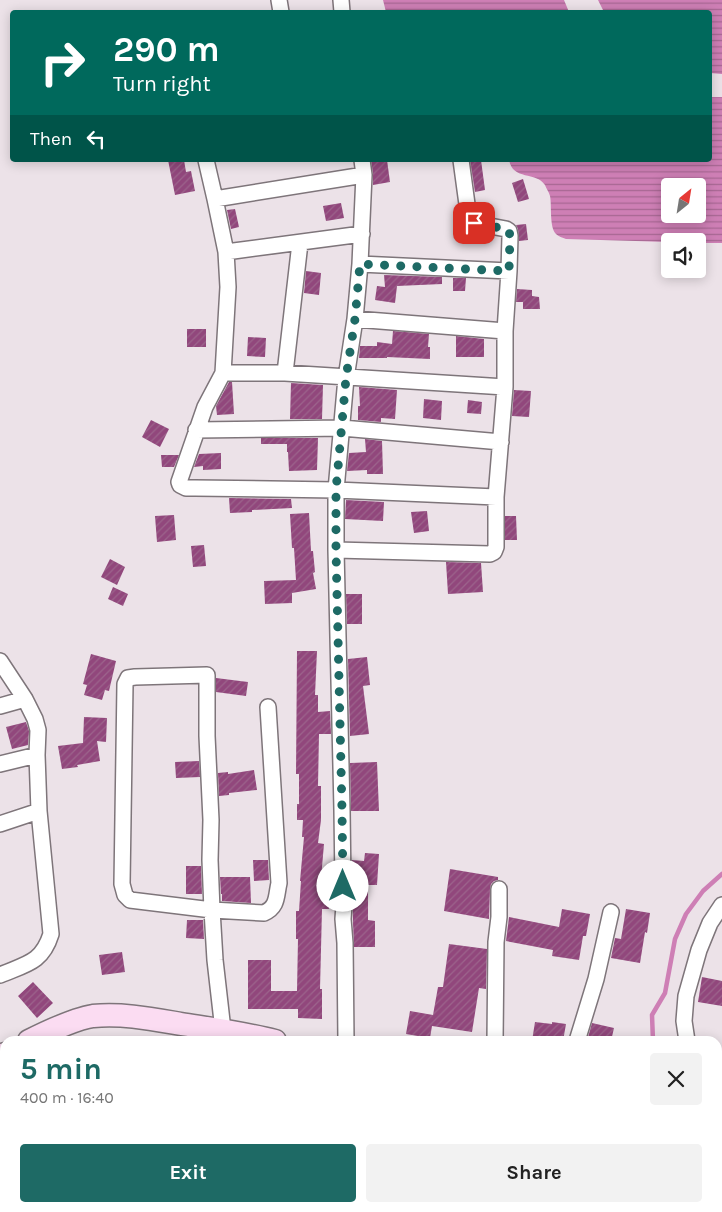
<!DOCTYPE html>
<html lang="en">
<head>
<meta charset="utf-8">
<style>
	body { margin:0; font-family:Karla,sans-serif; background:#f2f2f2; color:#222; height:100vh; display:flex; flex-direction:column; font-size:19px; white-space:nowrap }
	* { box-sizing:border-box; margin:0 }
	p { font-size:16px; color:#767676 }
	.icon { flex:none; width:28px; height:28px; fill:none; stroke:currentColor; stroke-width:2; stroke-linecap:round; stroke-linejoin:round }
	.map { position:relative; flex:1; overflow:hidden }
	.panel { position:absolute; left:0px; top:1036px; width:722px; height:176px; display:flex; flex-direction:column; background:#fff; border-radius:15px 15px 0 0; box-shadow:0 2px 12px #0003 }
	.panel>* { flex:none }
	.top-card { position:absolute; left:10px; top:10px; width:702px; height:152px; border-radius:5px; box-shadow:0 2px 12px #0003; background:#00695c; color:#fff; overflow:hidden }
	.needle { width:32px; rotate:30deg }
	.controls { position:absolute; left:661px; top:178px; display:grid; gap:10px }
	.controls a { display:grid; place-items:center; width:45px; height:45px; border-radius:5px; background:#fff; box-shadow:0 2px 12px #0003; font-size:25px }
	.pin { position:absolute; display:grid; place-items:center; width:42px; height:42px; color:#fff; margin:-21px; border-radius:10px; box-shadow:0 2px 8px #0006 }
	.me { position:absolute; width:55px; margin:-28px; rotate:0deg; stroke-linejoin:round; filter:drop-shadow(0 0 4px #0008) }
	.turn { display:flex; align-items:center; gap:18px; height:105px; padding:0 20px; font-size:22px }
	.turn .icon { width:65px; height:65px; stroke-width:2.5 }
	.turn b { display:block; font-size:35px; line-height:42px }
	.then { display:flex; align-items:center; height:48px; padding:0 20px; background:#0003; gap:10px; font-size:19px }
	.round { display:grid; place-items:center; flex:none; width:52px; height:52px; border-radius:5px; background:#f2f2f2 }
	.overview { display:flex; align-items:center; justify-content:space-between; height:85px; padding:0 20px }
	h1 { font-size:30px; font-weight:700; line-height:38px; color:#1e6a65 }
	.button { display:flex; gap:10px; margin-top:auto; padding:10px 20px }
	.button a { flex:1; height:58px; border-radius:5px; background:#1e6a65; color:#fff; font-size:20px; font-weight:700; line-height:58px; text-align:center }
	.button a+a { background:#f2f2f2; color:#222 }
	.map>svg:first-child { display:block }
</style>
</head>
<body>
<div class="map">
<svg width="722" height="1212" viewBox="0 0 722 1212">
	<defs>
		<pattern id="water-rules" width="6" height="5" patternUnits="userSpaceOnUse" patternTransform="scale(1.25)"><rect width="6" height="5" fill="#ce7fb5"/><path d="M0 2.5h6" fill="none" stroke="#a76792"/></pattern>
		<pattern id="building-hatch" width="6" height="6" patternUnits="userSpaceOnUse" patternTransform="scale(1.25)"><rect width="6" height="6" fill="#91477c"/><path d="M-1 1l2-2M0 6l6-6M5 7l2-2" fill="none" stroke="#9c648c"/></pattern>
	</defs>
	<rect width="100%" height="100%" fill="#ece2e8"/>
	<path fill="url(#water-rules)" fill-rule="evenodd" d="M383,0H564L569,12H386Z
		M598,0H722V74L710,73V12H604Z
		M710,97H722V243H698V241L670,242L566,239C563,238 558,236 556,234C549,227 552,205 550,196C549,192 546,188 545,185C536,171 513,181 509,160H710ZM698,186V214H670V186Z
		M5,1170V1208H10L6,1212H0V1172Z
		M172,1208H246L250,1212H177Z"/>
	<g fill="none" stroke-linecap="round" stroke-linejoin="round">
		<path stroke="#ce7fb5" stroke-width="4.5" d="M653,1041L652,1015L665,993L675,939L686,914L703,891L722,874
			M376,1208L383,1212
			M559,1212L562,1208"/>
	</g>
	<path fill="url(#building-hatch)" d="M168,160H184L186,172L191,171L195,191L175,195Z
		M371,160H387L390,182L373,185V174Z
		M470,160H481L485,190L475,192Z
		M523,179L529,199L518,202L512,183Z
		M341,203L344,218L326,221L323,206Z
		M235,209L239,227L231,229L227,210Z
		M526,224L528,240L519,241L518,229L516,225Z
		M306,271L321,273L319,295L304,293Z
		M384,275L442,277V284L397,286L395,303L375,300L377,286L385,287Z
		M453,278H466L465,291H453Z
		M517,289L532,290V296L539,297L540,309H523V302H516Z
		M187,329H206V347H187Z
		M393,331L429,334L428,347H430V359L387,357V358H359L360,346H377V342L392,344Z
		M456,336L484,339V357H456Z
		M248,337L266,338L265,357L247,356Z
		M229,382H232L234,414L217,415L216,406Z
		M291,383L323,385L322,419H290Z
		M359,387L397,390L395,419L381,418V422L358,420V406H360Z
		M514,390L531,391L529,417L512,416Z
		M424,399L442,401L441,420L423,418Z
		M468,400L482,402L481,414L467,413Z
		M151,420L169,429L160,447L142,437Z
		M261,438H318L317,470L289,471L288,452H287V444H261Z
		M365,439L382,441L383,474H367V470L347,471L349,453L366,452Z
		M221,453V469L203,470V466L194,467L199,454Z
		M161,455H179L174,467H162Z
		M229,498L291,499L292,508L252,510V512L230,513Z
		M346,500L384,502L383,521L345,519Z
		M427,511L429,531L414,533L411,512Z
		M309,513L311,551H313L315,572L313,573L316,589L292,593V603L265,604L264,581L296,580L294,548H292L290,514Z
		M174,515L176,540L157,542L155,516Z
		M505,516H516L517,540H505Z
		M204,545L206,566L193,567L191,546Z
		M110,559L125,567L117,585L101,577Z
		M446,562L481,563L483,592L448,594Z
		M113,587L128,594L123,606L108,599Z
		M346,594H362V624H347Z
		M297,651H317L315,695H318V712L330,711L331,734H319L318,786H321V820L318,843L324,844L320,890L329,891V909H322L320,989H322V1019L298,1018V1009H248V960H271V991H297L298,939H296V911H299L301,881H300L304,837H302L303,820H297V804H299V774H296Z
		M91,654L116,661L109,691L105,690L102,700L84,695L87,685L83,684Z
		M367,657L370,685L363,686L369,734L350,736L348,659Z
		M216,678L248,682L246,696L216,692Z
		M84,717L107,718L106,742L97,741L100,761L77,765L78,767L62,769L58,746L83,743Z
		M26,722L29,731L28,745L12,749L6,727Z
		M199,761L200,777L176,778L175,762Z
		M377,762L379,811H351L350,763Z
		M254,770L257,790L229,793V795L219,796L218,773L228,772V774Z
		M365,853L379,854L377,885H368V920L375,921V947H354L353,923L352,860L364,861Z
		M253,860H268L269,880L254,881Z
		M186,866H201L202,894H186Z
		M450,869L498,877V880L494,881L491,884L490,889L489,919L444,911Z
		M220,877H250L251,903L222,901V894H221Z
		M562,909L590,914L586,936H583L579,960L552,956L553,950L506,941L509,917L559,927Z
		M626,909L650,913L647,933L645,932L640,963L611,958L615,938L621,939Z
		M187,920H203L204,939L186,938Z
		M449,944L487,949L486,989L479,988L472,1032L432,1026L430,1038L406,1034L410,1011L433,1015L438,987H443Z
		M122,952L125,972L102,975L99,955Z
		M702,977L722,981V1006L698,1002Z
		M33,982L53,1003L37,1018L18,996Z
		M535,1022L552,1024V1022L566,1024L563,1041H532Z
		M592,1023L614,1028L611,1041H587Z"/>
	<g fill="none" stroke-linecap="round" stroke-linejoin="round">
		<defs>
			<path id="minor" d="M279,0L281,12
				M341,0L342,12
				M206,160L215,199L226,252L228,287L223,373L205,407L179,482L180,485L186,488H195L336,490L496,497
				M215,199L364,175
				M226,252L362,234
				M360,264L509,271L510,236L509,231L506,229L474,223L469,219L461,160
				M355,319L505,331L509,271
				M223,373H285L505,387
				M285,373L300,243
				M196,430L342,428L501,442
				M336,550L490,554L494,552L496,547V497L505,387V331
				M0,661L25,699L35,719L38,730L37,755L39,811L51,934C42,963 26,964 0,975
				M0,706L25,699
				M0,764L37,755
				M0,824L39,811
				M223,1030L215,960L212,910L210,860L211,820L207,736V675L135,677L128,678L125,684L122,884L125,895L130,900L212,910L264,913C278,907 276,896 279,883L268,707
				M346,1041L345,943L343,919L344,905L343,886L342,810L336,550V490L346,378L355,319L360,264L364,175L362,160
				M495,1041L496,942L499,917V889
				M577,1041L596,979L611,912
				M687,1041L684,1021L686,996L699,950L710,923L722,905
				M651,1212L652,1208"/>
			<path id="secondary" d="M29,1041C47,1032 74,1019 93,1016C122,1013 152,1019 181,1024C213,1029 244,1033 275,1041
				M0,1056L5,1054
				M496,1208L500,1212"/>
		</defs>
		<use href="#minor" stroke="#7e757a" stroke-width="18"/>
		<use href="#secondary" stroke="#7e757a" stroke-width="25"/>
		<use href="#minor" stroke="#fff" stroke-width="15"/>
		<use href="#secondary" stroke="#fbdcf2" stroke-width="22"/>
	</g>
	<g fill="none" stroke-linecap="round" stroke-linejoin="round">
		<path stroke="#1e6a65" stroke-width="9" stroke-dasharray="0 16.2" d="M343,886L342,810L336,550V490L346,378L355,319L360,264L509,271L510,236L509,231L506,229L474,223"/>
	</g>
</svg>
<div class="controls">
<a><svg class="needle" viewBox="-14 -14 28 28"><path d="M0-13l5 13h-10z" fill="#e53935"/><path d="M0 13l5-13h-10z" fill="#767676"/></svg></a>
<a><svg class="icon" aria-label="sound" viewBox="0 0 24 24"><path d="M4 9h4l5-4v14l-5-4H4zM17 9q2 3 0 6"/></svg></a>
</div>
<div class="pin" style="left:474px;top:223px;background:#d93025"><svg class="icon" aria-label="arrive" viewBox="0 0 24 24"><path d="M6 21V4h12l-3 4 3 4H6"/></svg></div>
<svg class="me" style="left:343px;top:886px" viewBox="-20 -20 40 40"><circle r="19" fill="#fff"/><path d="M0-13L10 11 0 6-10 11z" fill="#1e6a65"/></svg>
<div class="top-card">
<div class="turn"><svg class="icon" aria-label="right" viewBox="0 0 24 24"><path d="M7 20v-9h11M14 6l5 5-5 5"/></svg><div><b>290 m</b>Turn right</div></div>
<div class="then">Then<svg class="icon" aria-label="left" viewBox="0 0 24 24"><path d="M17 20v-9H6M10 6l-5 5 5 5"/></svg></div>
</div>
<section class="panel">
<div class="overview"><div><h1>5 min</h1><p>400 m · 16:40</p></div><a class="round"><svg class="icon" aria-label="close" viewBox="0 0 24 24"><path d="M6 6l12 12M18 6L6 18"/></svg></a></div>
<div class="button"><a>Exit</a><a>Share</a></div>
</section>
</div>
</body>
</html>
